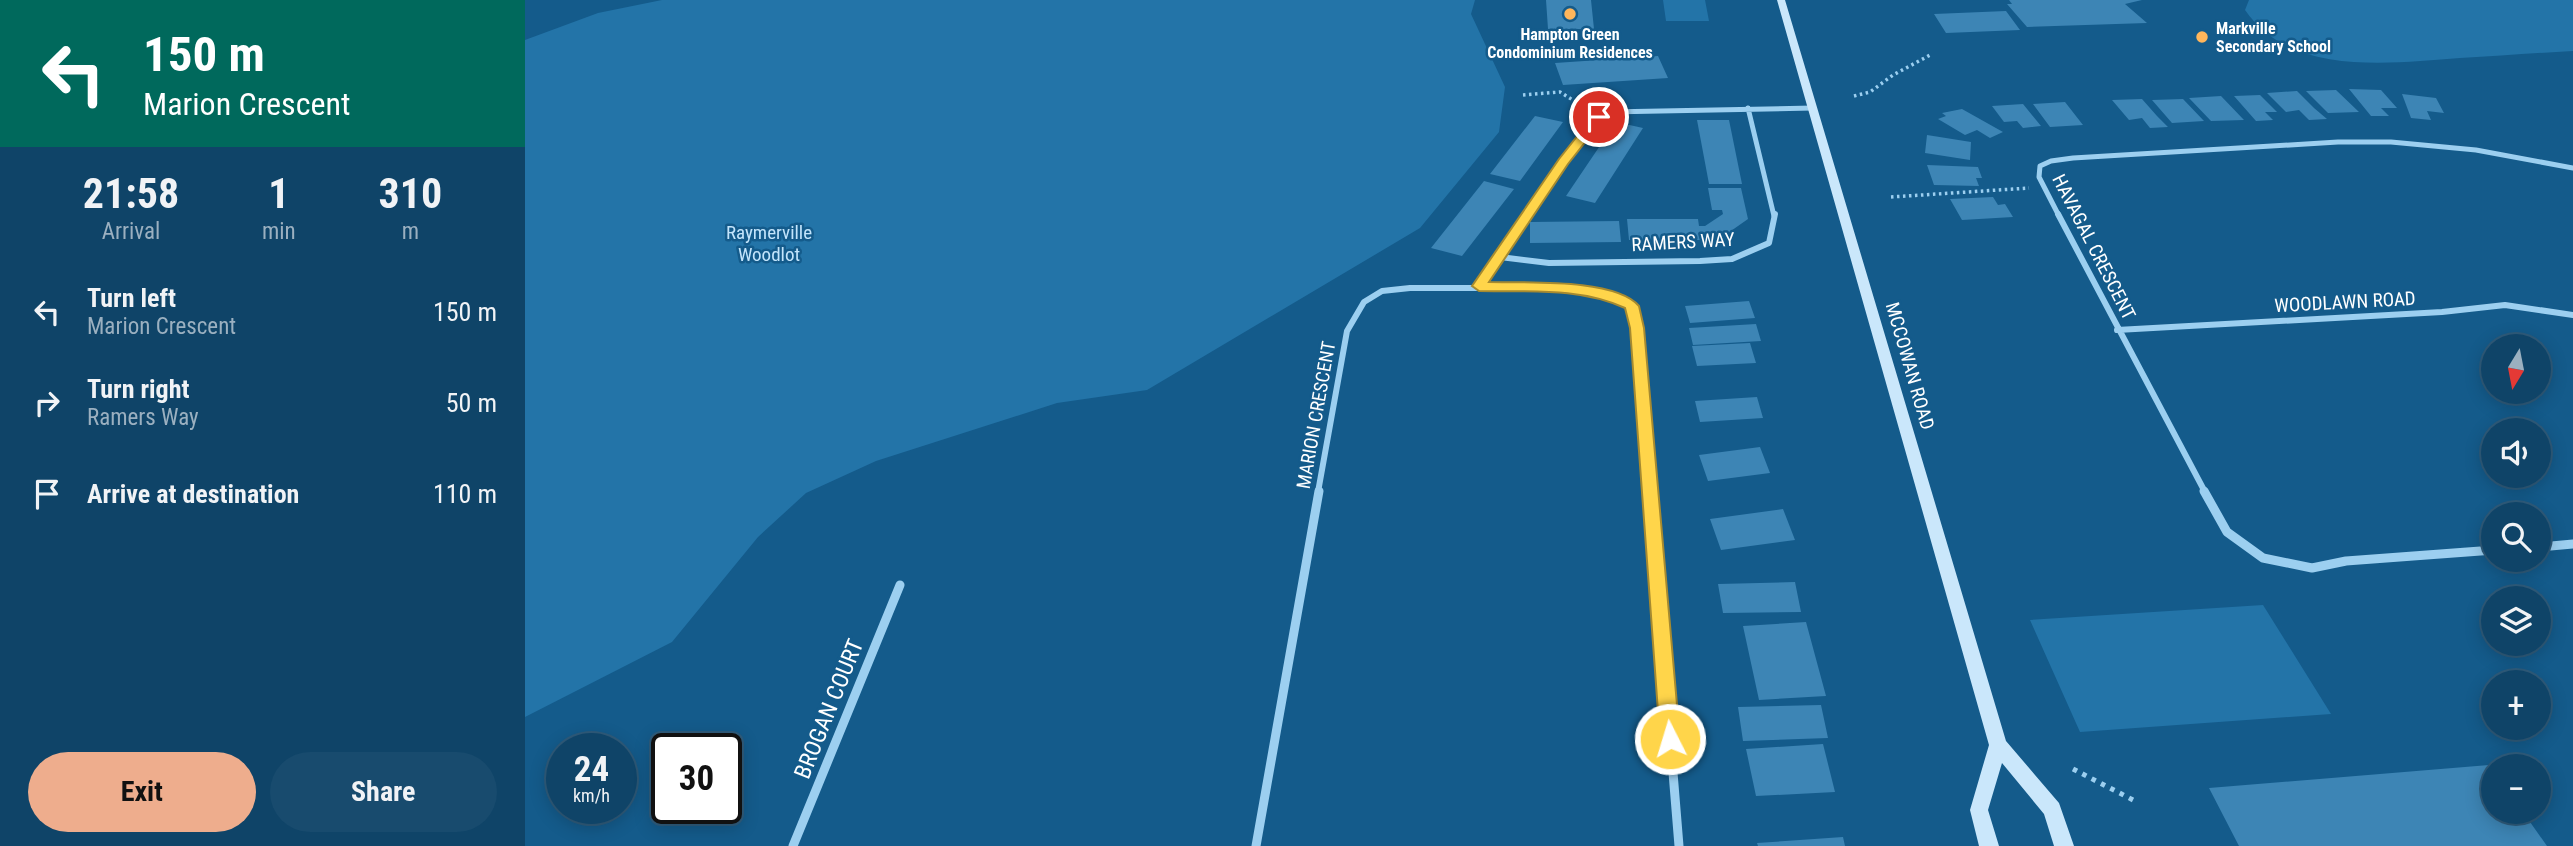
<!DOCTYPE html>
<html lang="en">
<head>
<meta charset="utf-8">
<style>
	body { margin:0; font-family:"Roboto Condensed",sans-serif; background:#184b6e; color:#f1f3f6; height:100vh; display:flex; flex-direction:column; font-size:26px; white-space:nowrap }
	* { box-sizing:border-box; margin:0 }
	p { font-size:23px; color:#9bb0c0 }
	.icon { flex:none; width:38px; height:38px; fill:none; stroke:currentColor; stroke-width:2; stroke-linecap:round; stroke-linejoin:round }
	.map { position:relative; flex:1; overflow:hidden }
	.details { display:flex; flex-direction:column; background:#0f4468; width:525px }
	.details>* { flex:none }
	.banner { background:#00695c; color:#fff; overflow:hidden }
	.needle { width:46px; rotate:190deg }
	.buttons { position:absolute; left:1956px; top:334px; display:grid; gap:14px }
	.buttons a { display:grid; place-items:center; width:70px; height:70px; border-radius:50%; background:#0f4468; box-shadow:0 4px 18px #0003,0 0 0 2px #2f5c7c; font-size:35px }
	.speed { position:absolute; left:21px; top:733px; display:flex; gap:14px; font-size:35px; font-weight:700; text-align:center }
	.speed>* { display:grid; place-content:center; width:91px; height:91px; border-radius:50%; background:#0f4468; box-shadow:0 4px 18px #0003,0 0 0 2px #2f5c7c; line-height:1 }
	.speed small { font-size:18px; font-weight:400 }
	.speed .limit { border:4px solid #111; border-radius:10px; background:#fff; color:#111 }
	.pin { position:absolute; display:grid; place-items:center; width:60px; height:60px; color:#fff; margin:-30px; border:4px solid #fff; border-radius:50%; box-shadow:0 2px 7px #0007 }
	.me { position:absolute; width:77px; margin:-38px; rotate:355deg; stroke-linejoin:round; filter:drop-shadow(0 0 5px #0008) }
	.turn { display:flex; align-items:center; gap:24px; height:147px; padding:0 28px; font-size:32px }
	.turn .icon { width:91px; height:91px; stroke-width:2.5 }
	.turn b { display:block; font-size:49px; line-height:60px }
	.eta { display:flex; justify-content:space-evenly; align-items:center; height:119px; text-align:center }
	.eta b { font-size:42px; font-weight:700; line-height:49px }
	.cta { display:flex; gap:14px; margin-top:auto; padding:14px 28px }
	.cta a { flex:1; height:80px; border-radius:42px; background:#eead8d; color:#111; font-size:28px; font-weight:700; line-height:80px; text-align:center }
	.cta a+a { background:#184b6e; color:#f1f3f6 }
	ul { padding:0; list-style:none }
	li { display:flex; align-items:center; gap:21px; height:91px; padding:0 28px }
	li div { flex:1 }
	li b { display:block; font-size:26px }
	li em { font-style:normal }
	main { display:flex; flex:1; min-height:0 }
	.map>svg:first-child { display:block }
</style>
</head>
<body>
<main>
<section class="details">
<div class="banner">
<div class="turn"><svg class="icon" aria-label="left" viewBox="0 0 24 24"><path d="M17 20v-9H6M10 6l-5 5 5 5"/></svg><div><b>150 m</b>Marion Crescent</div></div>
</div>
<div class="eta">
<div><b>21:58</b><p>Arrival</p></div>
<div><b>1</b><p>min</p></div>
<div><b>310</b><p>m</p></div>
</div>
<ul>
<li><svg class="icon" aria-label="left" viewBox="0 0 24 24"><path d="M17 20v-9H6M10 6l-5 5 5 5"/></svg><div><b>Turn left</b><p>Marion Crescent</p></div><em>150 m</em></li>
<li><svg class="icon" aria-label="right" viewBox="0 0 24 24"><path d="M7 20v-9h11M14 6l5 5-5 5"/></svg><div><b>Turn right</b><p>Ramers Way</p></div><em>50 m</em></li>
<li><svg class="icon" aria-label="arrive" viewBox="0 0 24 24"><path d="M6 21V4h12l-3 4 3 4H6"/></svg><div><b>Arrive at destination</b></div><em>110 m</em></li>
</ul>
<div class="cta"><a>Exit</a><a>Share</a></div>
</section>
<div class="map">
<svg width="2048" height="846" viewBox="0 0 2048 846">
	<rect width="100%" height="100%" fill="#145b8b"/>
	<path fill="#2374a8" d="M137,0H950L946,14L980,87L974,132L895,228L622,390L532,403L351,461L281,493L233,537L147,642L0,717V40L73,13Z
		M1138,0H1180L1184,21H1141Z
		M1724,0H2048V51C2010,53 1973,56 1935,58C1865,63 1766,77 1720,10Z
		M1738,605L1806,714L1555,732L1505,620Z"/>
	<path fill="#3d85b5" d="M1021,0H1066L1069,29H1023Z
		M1484,0H1617L1600,4L1622,23L1502,27L1482,4H1487Z
		M1481,11L1495,30L1421,33L1409,14Z
		M1133,56L1143,78L1038,85L1030,63Z
		M1824,89L1856,90L1872,108H1856L1864,116H1846Z
		M1811,90L1834,112L1803,113L1781,91Z
		M1772,91L1789,108L1802,119L1784,120L1774,110L1761,112L1742,93Z
		M1877,94L1911,98L1919,113L1902,111L1906,120L1886,118Z
		M1735,95L1752,112H1740L1748,120L1731,121L1709,96Z
		M1696,96L1719,120L1686,121L1664,98Z
		M1617,99L1632,116L1643,127L1625,128L1617,118L1604,120L1587,100Z
		M1658,99L1679,121L1647,123L1627,100Z
		M1540,102L1558,125L1525,127L1508,104Z
		M1498,104L1516,126L1498,128L1492,121L1479,122L1467,106Z
		M1437,109L1478,132L1465,138L1452,130L1440,135L1413,119L1421,116L1417,113Z
		M1010,116L1038,122L995,181L965,174Z
		M1172,120H1204L1217,184H1184Z
		M1091,122L1118,128L1070,203L1041,196Z
		M1402,135L1446,142L1445,160L1400,153Z
		M1402,165L1453,167L1457,178H1451L1454,186L1409,185Z
		M959,181L989,189L937,256L906,248Z
		M1183,188H1216L1223,219L1193,240H1104L1102,219H1173L1174,226H1180L1198,214L1197,210H1187Z
		M1468,197L1473,205L1480,204L1488,217L1437,220L1425,199Z
		M1094,221L1096,242L1005,243V222Z
		M1224,301L1230,318L1165,323L1160,306Z
		M1231,324L1236,341L1168,345L1164,328Z
		M1225,343L1231,363L1172,366L1167,346Z
		M1232,397L1238,418L1175,422L1170,401Z
		M1235,447L1245,473L1183,481L1174,455Z
		M1258,509L1270,540L1196,550L1185,519Z
		M1270,582L1276,612L1198,613L1193,584Z
		M1281,622L1301,696L1234,700L1218,626Z
		M1296,705L1303,738L1218,741L1213,707Z
		M1298,744L1310,792L1231,796L1221,749Z
		M1964,765L1969,771V812H1998L2022,846H1714L1684,788Z
		M1318,837L1320,846H1233L1232,843Z"/>
	<g fill="none" stroke-linecap="round" stroke-linejoin="round">
		<path stroke="#9ccff0" stroke-width="3.5" stroke-dasharray="2.5 3.5" stroke-linecap="butt" d="M998,95L1035,92L1062,109
			M1329,96L1345,92L1368,75L1407,54
			M1366,197L1504,188"/>
		<path stroke="#9ccff0" stroke-width="5" stroke-dasharray="4.5 6" stroke-linecap="butt" d="M1548,769L1612,802"/>
		<path stroke="#9ccff0" stroke-width="5" d="M1223,108L1249,216
			M1003,216L1070,119L1083,112L1288,108
			M1534,216L1514,177L1515,166L1526,161L1548,158L1813,142H1866L1951,150L2048,168"/>
		<path stroke="#9ccff0" stroke-width="6" d="M1533,214L1680,492
			M975,257L1024,263L1175,261L1207,259L1244,243L1250,214
			M954,286L1004,214
			M1592,330L1917,312L1980,305L2048,315
			M793,492L822,331L839,302L857,291L885,288H1052L1089,297L1107,306L1112,328L1125,492"/>
		<path stroke="#9ccff0" stroke-width="9" d="M1125,491L1154,846
			M1679,491L1702,532L1738,558L1787,568L1821,561L1969,550
			M2014,547L2048,544
			M268,846L375,585
			M731,846L794,491"/>
		<path fill="#cae7fb" fill-rule="evenodd" d="M1252,0H1260L1481,741L1534,803L1549,846H1529L1519,814L1477,763L1463,810L1474,846H1454L1445,810L1464,745Z"/>
	</g>
	<path fill="#ffd54a" stroke="#a68a30" stroke-width="2" d="M1069,115L1080,117L1043,164L964,282C1000,283 1090,278 1114,306L1119,328L1155,739L1152,745L1145,748L1138,745L1135,739L1105,328L1100,308C1055,287 1004,292 954,291L947,286L1034,159Z"/>
	<g fill="#ffb65b" stroke="#145b8b" stroke-width="2.5">
		<circle cx="1045" cy="14" r="7"/>
		<circle cx="1677" cy="37" r="7"/>
	</g>
	<g text-anchor="middle" dominant-baseline="central" stroke-width="5" stroke-linejoin="round" paint-order="stroke">
		<g font-size="16" font-weight="bold" fill="#fff" stroke="#145b8b" text-anchor="start">
			<text x="1691" y="28">Markville<tspan x="1691" dy="18">Secondary School</tspan></text>
			<text x="1045" y="34" text-anchor="middle">Hampton Green<tspan x="1045" dy="18">Condominium Residences</tspan></text>
		</g>
		<g font-size="19" fill="#c3e5fc" stroke="#145b8b">
			<text x="244" y="232">Raymerville<tspan x="244" dy="22">Woodlot</tspan></text>
		</g>
		<g font-size="19" fill="#fff" stroke="#145b8b">
			<text transform="translate(1158 242) rotate(-3)">RAMERS WAY</text>
			<text transform="translate(1569 247) rotate(63)">HAVAGAL CRESCENT</text>
			<text transform="translate(1820 302) rotate(-3)">WOODLAWN ROAD</text>
			<text transform="translate(1385 366) rotate(74)">MCCOWAN ROAD</text>
			<text transform="translate(791 415) rotate(-80)">MARION CRESCENT</text>
		</g>
		<g font-size="23" fill="#fff" stroke="#145b8b">
			<text transform="translate(304 709) rotate(-68)">BROGAN COURT</text>
		</g>
	</g>
</svg>
<div class="buttons">
<a><svg class="needle" viewBox="-14 -14 28 28"><path d="M0-13l5 13h-10z" fill="#e53935"/><path d="M0 13l5-13h-10z" fill="#9bb0c0"/></svg></a>
<a><svg class="icon" aria-label="sound" viewBox="0 0 24 24"><path d="M4 9h4l5-4v14l-5-4H4zM17 9q2 3 0 6"/></svg></a>
<a><svg class="icon" aria-label="search" viewBox="0 0 24 24"><circle cx="10" cy="10" r="6"/><path d="M15 15l6 6"/></svg></a>
<a><svg class="icon" aria-label="layers" viewBox="0 0 24 24"><path d="M12 4l9 5-9 5-9-5zM3 14l9 5 9-5"/></svg></a>
<a>+</a>
<a>−</a>
</div>
<div class="speed"><div>24<small>km/h</small></div><div class="limit">30</div></div>
<div class="pin" style="left:1074px;top:117px;background:#d93025"><svg class="icon" aria-label="arrive" viewBox="0 0 24 24"><path d="M6 21V4h12l-3 4 3 4H6"/></svg></div>
<svg class="me" style="left:1145px;top:739px" viewBox="-20 -20 40 40"><circle r="17" fill="#ffd54a" stroke="#fff" stroke-width="3"/><path d="M0-11L8 9 0 5-8 9z" fill="#fff"/></svg>
</div>
</main>
</body>
</html>
